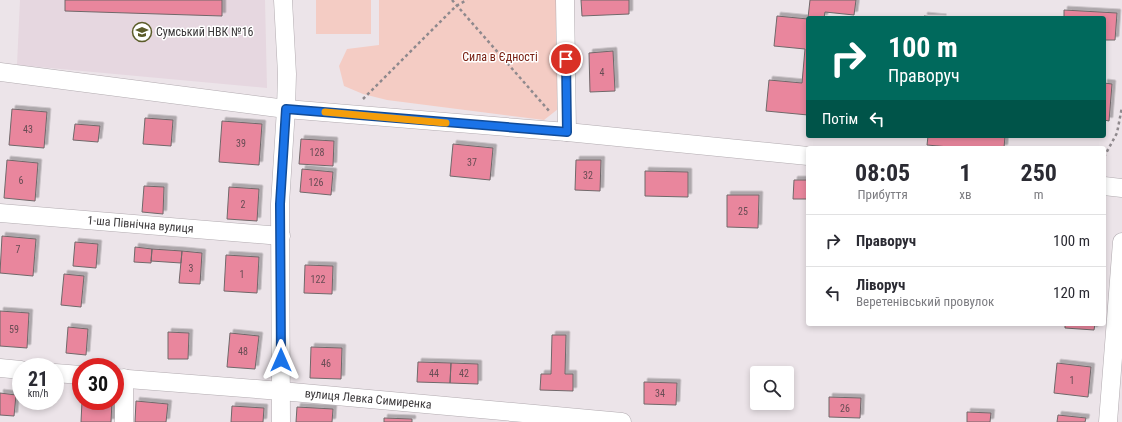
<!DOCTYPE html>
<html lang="uk">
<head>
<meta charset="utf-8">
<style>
	body { margin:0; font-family:"Roboto Condensed",sans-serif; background:#f2f2f3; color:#2b2b33; height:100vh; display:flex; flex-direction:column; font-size:15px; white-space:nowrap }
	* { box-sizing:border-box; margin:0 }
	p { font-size:13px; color:#7c7c81 }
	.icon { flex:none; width:22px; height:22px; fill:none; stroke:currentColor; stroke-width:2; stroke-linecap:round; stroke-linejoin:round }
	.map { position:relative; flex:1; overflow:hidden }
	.panel { position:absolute; left:806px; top:146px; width:300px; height:180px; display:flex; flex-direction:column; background:#fff; border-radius:4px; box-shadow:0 2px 6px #0003 }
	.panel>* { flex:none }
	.banner { position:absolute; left:806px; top:16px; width:300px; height:122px; border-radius:4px; box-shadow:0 2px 6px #0003; background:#00695c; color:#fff; overflow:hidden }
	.fabs { position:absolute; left:750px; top:366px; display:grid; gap:8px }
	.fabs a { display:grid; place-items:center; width:44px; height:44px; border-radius:4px; background:#fff; box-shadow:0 2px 6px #0003; font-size:20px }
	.speed { position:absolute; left:12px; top:358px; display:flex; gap:8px; font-size:20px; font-weight:700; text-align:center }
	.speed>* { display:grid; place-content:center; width:52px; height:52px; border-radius:50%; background:#fff; box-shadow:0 2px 6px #0003; line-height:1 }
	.speed small { font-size:10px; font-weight:400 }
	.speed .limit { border:6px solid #d22; background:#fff; color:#111 }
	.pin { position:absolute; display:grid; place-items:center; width:34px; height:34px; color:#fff; margin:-17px; border:2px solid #fff; border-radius:50%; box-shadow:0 1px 4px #0007 }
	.me { position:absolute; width:44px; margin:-22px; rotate:0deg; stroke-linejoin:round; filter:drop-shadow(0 0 3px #0008) }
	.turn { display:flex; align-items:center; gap:14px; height:84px; padding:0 16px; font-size:18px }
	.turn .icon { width:52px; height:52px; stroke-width:2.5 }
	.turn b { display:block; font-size:28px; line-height:34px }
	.then { display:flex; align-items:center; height:38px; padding:0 16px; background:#0003; gap:8px; font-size:15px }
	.eta { display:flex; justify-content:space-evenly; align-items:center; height:68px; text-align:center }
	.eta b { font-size:24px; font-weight:700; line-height:28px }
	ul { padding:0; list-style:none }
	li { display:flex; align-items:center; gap:12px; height:52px; padding:0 16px; border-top:1px solid #e1e1e2 }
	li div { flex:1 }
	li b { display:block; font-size:15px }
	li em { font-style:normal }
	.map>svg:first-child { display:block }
</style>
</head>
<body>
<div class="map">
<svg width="1122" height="422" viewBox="0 0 1122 422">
	<defs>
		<filter id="shadow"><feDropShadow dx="3.5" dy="-3.5" stdDeviation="0" flood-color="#0004"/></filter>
	</defs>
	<rect width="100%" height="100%" fill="#ece4e9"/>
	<path fill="#e6d7e0" d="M20,0H265L267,88L17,65Z"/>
	<path fill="#f4ccc4" d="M316,0H371V34H316Z
		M379,0H557L558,109L544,120L387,100L363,94L344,86L339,66L347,49L379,45Z"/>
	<path fill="#e9869d" stroke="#70686a" filter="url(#shadow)" d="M65,0H222V16L65,11Z
		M581,0H629V14L582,16Z
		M810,0H856L854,15L825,12L824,18H808Z
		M1064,10L1117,13L1115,40H1104V18H1064Z
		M777,16L808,19V115L766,111L769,80L802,83L805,49L774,46Z
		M924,16L943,18H924Z
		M613,51L615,91L590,92L589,53Z
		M1104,83L1112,84L1109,121L1104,120Z
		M12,109L47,112L44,148L9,145Z
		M145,118L173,120L171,146L143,144Z
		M222,121L262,124L259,165L219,162Z
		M75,124L100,126L98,142L73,140Z
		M928,136H1005L1004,148H960L927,145Z
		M301,139L334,141L333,166L299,164Z
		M453,144L493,148L490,180L450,176Z
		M7,160L38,163L35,201L4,198Z
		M576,160H601L600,191L575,190Z
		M302,169L333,172L331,195L300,192Z
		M645,171L688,172V197L645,196Z
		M794,180H808V199H793Z
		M144,186L164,187L163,214L142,212Z
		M229,187L259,189L257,221L227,219Z
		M727,195H759L758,228L727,227Z
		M2,236L36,239L33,276L0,273Z
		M75,242L98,244L96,268L73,266Z
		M135,247L152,249L151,263L134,262Z
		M152,249L182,251L181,263L151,261Z
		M182,251L202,253L200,284L179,283Z
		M226,255L259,257L257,293L224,291Z
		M305,265L333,266L332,294L304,293Z
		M64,274L84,276L81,307L61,305Z
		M0,311L29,313L27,348L0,346Z
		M1065,324H1095L1094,330L1065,328Z
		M68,327L88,329L86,355L66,353Z
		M168,332L189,333L188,359H168Z
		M230,333L259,336L255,369L227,367Z
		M552,335H566L565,374H573V391L540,390L541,374H551Z
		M311,347L342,348L341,379L310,378Z
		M418,362L451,363L450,383L417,382Z
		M451,363L478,364V384L450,383Z
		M1057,363L1091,367L1088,397L1054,393Z
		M644,382L677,383L676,405L644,404Z
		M0,393L16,395L14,416L0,415Z
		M829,397L861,398L860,418L829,417Z
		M82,401H112L111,422H81Z
		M136,401L168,404L166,422H135Z
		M232,406L264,408L263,422H231Z
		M297,407L333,409L332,422H296Z
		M967,412L991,413L990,422H967Z
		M1058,415L1086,418L1085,422H1057Z
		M384,418L412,419V422H384Z"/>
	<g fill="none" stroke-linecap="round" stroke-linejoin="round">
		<defs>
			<g id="street">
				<path d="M565,0L567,132"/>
				<path d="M0,72L286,109L567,132L808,156"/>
				<path d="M1104,186L1122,188"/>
				<path id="s1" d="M0,213L281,236"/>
				<path d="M0,368L21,370"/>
				<path d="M55,373L81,375"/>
				<path id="s2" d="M115,378L281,391L622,422"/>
				<path d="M124,378V422"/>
				<path d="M281,422L280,204L286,109L287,74L283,0"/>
				<path d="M1108,422L1122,242"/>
			</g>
		</defs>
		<use href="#street" stroke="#b2abb0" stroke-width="19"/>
		<path stroke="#8f898d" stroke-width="2.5" stroke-dasharray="3 3" stroke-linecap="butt" d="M452,0L550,112
			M363,99L456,6L467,0
			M1104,157L1117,133L1122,107"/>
		<use href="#street" stroke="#fff" stroke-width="18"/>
	</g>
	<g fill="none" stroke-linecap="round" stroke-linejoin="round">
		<defs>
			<path id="route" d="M281,360L280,204L286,109L567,132L566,59"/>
		</defs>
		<use href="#route" stroke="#114b97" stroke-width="10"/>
		<use href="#route" stroke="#1a73e8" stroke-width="7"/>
		<path stroke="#f59e0b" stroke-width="7" d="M325,112L446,123"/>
	</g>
	<defs>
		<symbol id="school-ring" viewBox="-11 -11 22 22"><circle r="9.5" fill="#fff" stroke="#5b5c29" stroke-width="1.5"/><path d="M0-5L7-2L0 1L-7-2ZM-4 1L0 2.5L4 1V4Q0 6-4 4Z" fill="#5b5c29"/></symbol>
	</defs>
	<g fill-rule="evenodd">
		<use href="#school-ring" x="131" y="21" width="22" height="22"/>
	</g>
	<g text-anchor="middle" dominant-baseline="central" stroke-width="3" stroke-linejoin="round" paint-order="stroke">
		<g font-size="10" fill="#674c54">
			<text x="602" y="72">4</text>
			<text x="28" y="129">43</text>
			<text x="241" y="143">39</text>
			<text x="317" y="152">128</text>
			<text x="472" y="162">37</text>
			<text x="588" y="175">32</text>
			<text x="21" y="180">6</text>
			<text x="316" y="182">126</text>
			<text x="243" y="204">2</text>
			<text x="743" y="211">25</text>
			<text x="18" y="249">7</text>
			<text x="191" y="268">3</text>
			<text x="242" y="274">1</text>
			<text x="318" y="279">122</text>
			<text x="14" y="329">59</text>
			<text x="243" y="351">48</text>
			<text x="326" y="363">46</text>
			<text x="434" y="373">44</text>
			<text x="464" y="373">42</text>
			<text x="1072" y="380">1</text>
			<text x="660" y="393">34</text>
			<text x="845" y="408">26</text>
		</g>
		<g font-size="12" fill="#3c393b" stroke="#fff" text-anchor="start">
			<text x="156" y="32">Сумський НВК №16</text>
		</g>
		<g font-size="12" fill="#792215" stroke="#fff">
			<text x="500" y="57">Сила в Єдності</text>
		</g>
		<g font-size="12" fill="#3c393b" stroke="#fff">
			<text stroke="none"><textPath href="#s1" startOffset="141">1-ша Північна вулиця</textPath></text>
			<text stroke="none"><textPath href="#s2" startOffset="254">вулиця Левка Симиренка</textPath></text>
		</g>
	</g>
</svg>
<div class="fabs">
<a><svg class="icon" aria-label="search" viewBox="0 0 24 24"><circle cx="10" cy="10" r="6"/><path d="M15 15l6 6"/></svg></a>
</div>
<div class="speed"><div>21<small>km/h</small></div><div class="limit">30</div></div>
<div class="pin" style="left:566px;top:59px;background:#d93025"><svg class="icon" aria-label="arrive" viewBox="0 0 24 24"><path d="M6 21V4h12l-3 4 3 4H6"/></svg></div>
<svg class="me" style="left:281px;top:360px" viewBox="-20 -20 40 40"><path d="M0-17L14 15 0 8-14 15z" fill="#1a73e8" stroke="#fff" stroke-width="4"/></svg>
<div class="banner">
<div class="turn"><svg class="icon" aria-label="right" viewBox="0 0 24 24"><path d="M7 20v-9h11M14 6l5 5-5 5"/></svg><div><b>100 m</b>Праворуч</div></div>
<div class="then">Потім<svg class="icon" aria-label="left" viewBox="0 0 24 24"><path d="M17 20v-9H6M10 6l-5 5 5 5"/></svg></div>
</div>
<section class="panel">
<div class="eta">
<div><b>08:05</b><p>Прибуття</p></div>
<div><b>1</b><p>хв</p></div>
<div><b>250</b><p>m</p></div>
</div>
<ul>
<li><svg class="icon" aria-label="right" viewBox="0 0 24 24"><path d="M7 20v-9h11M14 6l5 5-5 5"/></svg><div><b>Праворуч</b></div><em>100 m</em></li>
<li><svg class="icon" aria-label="left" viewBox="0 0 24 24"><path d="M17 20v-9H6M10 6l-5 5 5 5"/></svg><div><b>Ліворуч</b><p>Веретенівський провулок</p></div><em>120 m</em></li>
</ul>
</section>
</div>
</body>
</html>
